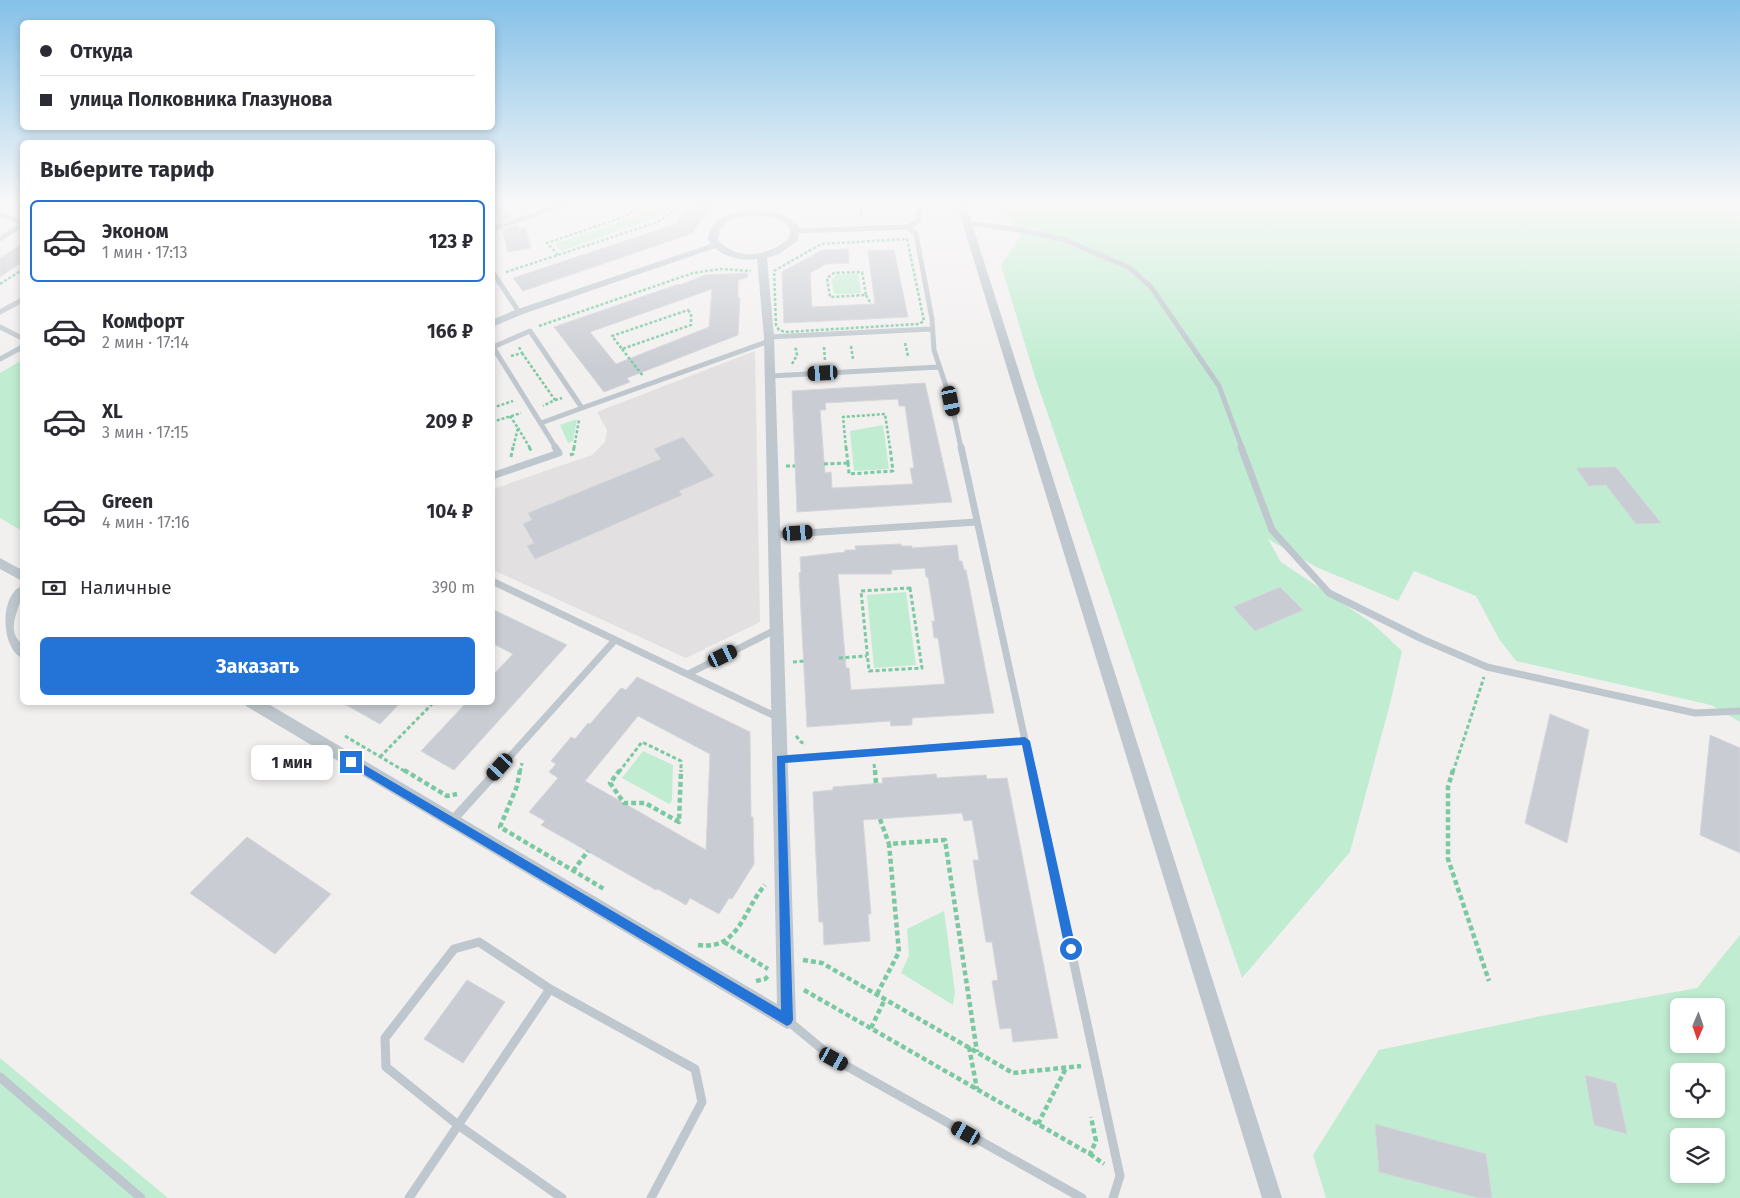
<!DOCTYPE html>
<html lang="ru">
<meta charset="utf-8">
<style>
body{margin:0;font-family:"Fira Sans",sans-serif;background:#f7f7f7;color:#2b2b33;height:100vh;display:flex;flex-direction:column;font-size:19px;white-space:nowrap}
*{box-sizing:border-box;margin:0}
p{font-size:16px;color:#7c7c81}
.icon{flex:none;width:28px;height:28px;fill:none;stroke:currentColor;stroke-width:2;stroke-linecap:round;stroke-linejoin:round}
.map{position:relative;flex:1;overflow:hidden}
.sheet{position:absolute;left:20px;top:140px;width:475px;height:565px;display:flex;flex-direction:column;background:#fff;border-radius:8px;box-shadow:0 2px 8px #0003}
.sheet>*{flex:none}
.top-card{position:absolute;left:20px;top:20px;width:475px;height:110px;border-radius:8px;box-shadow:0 2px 8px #0003;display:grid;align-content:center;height:110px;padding:0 20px;background:#fff}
.needle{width:32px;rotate:182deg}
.tools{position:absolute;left:1670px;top:998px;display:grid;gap:10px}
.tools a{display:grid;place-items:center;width:55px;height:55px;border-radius:8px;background:#fff;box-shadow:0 2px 8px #0003;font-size:25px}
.end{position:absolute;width:22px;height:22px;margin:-11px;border:6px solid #2473d7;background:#fff;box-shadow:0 0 0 2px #fff}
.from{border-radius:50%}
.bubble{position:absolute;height:35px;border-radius:8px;background:#fff;box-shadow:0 2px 8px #0003;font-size:16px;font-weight:700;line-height:35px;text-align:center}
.car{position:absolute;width:15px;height:30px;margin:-15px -8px;border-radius:6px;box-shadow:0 0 4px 1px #0007;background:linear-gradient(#222 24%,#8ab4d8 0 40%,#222 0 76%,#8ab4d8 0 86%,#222 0)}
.top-card b{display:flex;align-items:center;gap:18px;height:48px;font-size:19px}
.top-card b+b{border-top:1px solid #e1e1e2}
.top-card i{width:12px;height:12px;background:#2b2b33}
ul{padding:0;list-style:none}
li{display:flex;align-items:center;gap:15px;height:82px;margin:0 10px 8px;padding:0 10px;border:2px solid transparent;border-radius:8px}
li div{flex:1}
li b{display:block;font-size:19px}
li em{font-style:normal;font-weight:700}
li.current{border-color:#2473d7}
li>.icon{width:45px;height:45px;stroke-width:1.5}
h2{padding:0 20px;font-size:22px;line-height:60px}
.pay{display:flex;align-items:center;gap:12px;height:55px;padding:0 20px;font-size:19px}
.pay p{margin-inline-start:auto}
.primary-button{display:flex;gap:10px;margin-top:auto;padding:10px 20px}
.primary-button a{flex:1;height:58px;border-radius:8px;background:#2473d7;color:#fff;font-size:20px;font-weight:700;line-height:58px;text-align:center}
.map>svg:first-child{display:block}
.education{fill:#e3e0e1}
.green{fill:#c0edd1;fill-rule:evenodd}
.building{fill:#c9ccd2;stroke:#d4d6da;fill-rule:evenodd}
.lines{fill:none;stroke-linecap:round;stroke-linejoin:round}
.path-far2{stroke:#7ac9a2;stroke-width:2.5;stroke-dasharray:3 2;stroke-linecap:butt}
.path-far1{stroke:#7ac9a2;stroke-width:3;stroke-dasharray:4 2.5;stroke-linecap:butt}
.path{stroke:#7ac9a2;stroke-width:4.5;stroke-dasharray:5 3;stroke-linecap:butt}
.lane-far2{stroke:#bec7cd;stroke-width:5}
.lane-far1{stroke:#bec7cd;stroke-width:7}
.lane{stroke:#bec7cd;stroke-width:9}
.street{fill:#bec7cd;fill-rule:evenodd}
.route{fill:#2473d7}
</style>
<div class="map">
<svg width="1740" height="1198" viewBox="0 0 1740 1198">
<rect width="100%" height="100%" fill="#f2efef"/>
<path class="education" d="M755 351 760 622 686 658 493 570V489L592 455 605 442 607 430 597 412Z"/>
<path class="green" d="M990 202H1740V722L1711 705 1516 661 1499 639 1476 596 1414 571 1398 601 1316 567 1268 539 1281 562 1372 623 1402 651 1391 700 1350 852 1242 978 1035 377 1001 265 1021 236 1005 212Z
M662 203 675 204 647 221 561 251 555 244 634 217 645 208Z
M858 274 861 293 834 294 832 280 837 275Z
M22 360V531L0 518V373Z
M577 419 573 441 568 443 560 425Z
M883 425 889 469 854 471 850 431Z
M906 592 916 665 874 668 867 595Z
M643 751 673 765 672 801 669 804 622 778Z
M944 911 955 992 953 1005 901 973 909 955 907 929Z
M1740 935V1198H1326L1313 1155 1379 1050 1541 1016 1697 988ZM1679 1006H1716V1044H1679ZM1679 1071H1716V1109H1679ZM1679 1136H1716V1174H1679Z
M0 1058 168 1198H0Z"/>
<path class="building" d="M495 202H499L511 218 500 222Z
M699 202H718L702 218 693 233 523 291 513 278 676 224 683 213Z
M517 225 519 229 525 227 531 248 508 252 502 230Z
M22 244V262L0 277V258Z
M848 249 849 263 826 264 810 273 812 307 875 304 868 251 894 250 908 317 784 323 782 272 822 250Z
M747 273 748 277 738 280V298H740L738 335 627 378 630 382 604 392 554 327 679 284 680 285 705 275ZM712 289 709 327 616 364 590 332Z
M925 383 952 502 797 512 792 391ZM898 399 899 406H905L914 468H910L913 484 832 488 831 472 825 473 820 410H826L825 403Z
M683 437 714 476 679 491 682 495 535 559 527 546 534 543 523 524 532 520 528 513 661 459 654 449Z
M1616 467 1661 523 1636 524 1606 485 1589 486 1576 468Z
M901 544V546H912V548L957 545 959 561H962L964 570H966L994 713 912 718V725L891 726 890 721 807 727 799 573 801 572 800 557 845 552V550H856L855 546ZM925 568 926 577H928L935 621H932L934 638H938L945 684 851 690 849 668H846L838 574H892L891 570Z
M1280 587 1303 610 1255 631 1233 607Z
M492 609 567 645 454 770 421 751 467 702H492V676L513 654 492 643Z
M637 677 750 732 751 817H753L754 864 732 899 729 898 719 914 690 898 686 905 658 889 656 890 541 825 545 821 529 812 558 778 549 772 556 764 551 761 571 737 575 739 588 723 590 724 621 688 626 690ZM638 716 710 754 706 850 585 781Z
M341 702H401L380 724Z
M1550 714 1589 730 1567 843 1525 823Z
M1710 735 1740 748V853L1700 835Z
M936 774 937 778 986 775 987 779 1007 778 1058 1038 1013 1042 1011 1028 1000 1029 992 981 998 980 992 942H986L973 860H979L972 820 964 821 962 813 863 820 871 914H868L870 941 824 945 823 922H819L813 792 833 790V787L883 783 882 778Z
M247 837 331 894 275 954 190 893Z
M467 980 505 1002 463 1063 424 1039Z
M1585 1075 1616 1083 1627 1134 1594 1125Z
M1375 1124 1486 1154 1492 1198H1478L1379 1172Z"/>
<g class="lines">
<path class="path-far2" d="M513 202 519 210
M861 208 862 219
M907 239 924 321 919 324 785 332 779 330 776 325 774 271 821 244Z
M558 255 547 243 627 216 639 206 635 202
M506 272 658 222 686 202
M862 272 866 295 830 297 827 278 834 273Z
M0 284 22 270
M866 295 871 304
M688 310 691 314V325L622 349 612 336Z
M539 326 693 273 721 269 751 271
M905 343 908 356
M851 346 853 359
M824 347 825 361
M622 349 643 376
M522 353 555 400 543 406
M511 356 522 353 519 347
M792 364 797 355 796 349H793
M555 400 562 398
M492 408 513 401
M510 416 518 428 513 448
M492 422 521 413
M518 428 530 448
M574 448 579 420
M846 448 843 417 885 414 890 448"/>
<path class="path-far1" d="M529 447 532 452
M846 447 848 463
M570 455 573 454 574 447
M511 457 513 447
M848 463 849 474 893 471 890 447
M824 464 848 463
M786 466H795
M910 588 922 668 869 671 861 591Z
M839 658 867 656
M793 662 804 661
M345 736 406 772
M796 736 801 742 806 744
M380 757 434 702
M874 764 875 772
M520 772 522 763
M619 772 642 742 681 761V772
M1453 772 1484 677"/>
<path class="path" d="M404 770 447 796 457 794
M520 770 517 786 500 827 604 889
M620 770 610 783 624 803H645L679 822 681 770
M875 770 876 784
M1453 770 1448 787V859L1489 981
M880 819 889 844
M573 871 588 851
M724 942 768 969
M698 945C739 951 743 910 765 885
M803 960 822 963 1013 1073 1081 1066
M756 981 765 979 768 976
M804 990 1090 1154 1096 1141 1091 1117
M877 994 899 952 889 844 945 840 977 1052
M871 1028 885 999
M969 1047 977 1089
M1038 1124 1066 1068
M1090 1154 1104 1164"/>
<path class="lane-far2" d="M757 212 758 202
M0 214 22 223
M968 223 1020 230 1065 240 1130 268 1151 287 1219 386 1242 448
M908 227 916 234 932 319 934 350 951 401 961 448
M492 229 572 202
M796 231 908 227 918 221 920 202
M0 239 22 225
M492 271 519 312
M0 312 22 300
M0 327 22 338
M769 337 931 329
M0 359 22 347
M770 376 939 367
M582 408 769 341
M541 423 582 408 530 331 493 347 556 448"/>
<path class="lane-far1" d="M961 447 1032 772
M1241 447 1272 530 1329 593 1422 639 1487 667 1695 713 1740 711
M492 476 559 453 555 447
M774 535 977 522
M492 581 779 718
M688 674 777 629
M780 759 1025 741
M496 772 615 640"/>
<path class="lane" d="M1032 770 1120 1176 1113 1198
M452 821 498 770
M787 1020 834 1059 1082 1198
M0 1077 141 1198
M409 1198 550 989
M562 1198 458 1125 386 1067 385 1038 454 949 479 942 550 989 695 1069 702 1102 651 1198"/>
<path class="street" d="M956 202H965L1282 1198H1262Z
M746 210C767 209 786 211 800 228L797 241 779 254 767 258 774 337 796 1020 794 1027 787 1029 246 706 244 702H265L777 1004 764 337 757 259C743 261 726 258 715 248L523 314 492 327V320L515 310 711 244 708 240C712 216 725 215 746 210ZM746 216C763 215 779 215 790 228L789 238C769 256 737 262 718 240L720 229 730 220Z
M0 558 22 570V581L0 569Z
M22 586C25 605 2 627 22 644V658C0 647 0 594 22 586Z"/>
</g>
<linearGradient id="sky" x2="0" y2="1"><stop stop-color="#85c1e8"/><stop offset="0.55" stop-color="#f9f8f8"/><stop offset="1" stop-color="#f9f8f8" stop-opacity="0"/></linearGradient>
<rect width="1740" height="370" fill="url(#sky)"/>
<path class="route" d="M1025 737 1030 741 1076 949 1074 952 1071 954 1067 952 1065 949 1022 745 785 763 793 1020 791 1024 787 1026 348 765 346 762 348 759H354L781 1010 777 756Z"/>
</svg>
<div class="tools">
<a><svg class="needle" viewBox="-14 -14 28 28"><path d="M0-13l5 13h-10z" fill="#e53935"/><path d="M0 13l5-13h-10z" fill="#7c7c81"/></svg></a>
<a><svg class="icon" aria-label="locate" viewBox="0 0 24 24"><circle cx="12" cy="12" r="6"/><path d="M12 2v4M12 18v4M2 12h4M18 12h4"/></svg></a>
<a><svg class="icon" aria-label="layers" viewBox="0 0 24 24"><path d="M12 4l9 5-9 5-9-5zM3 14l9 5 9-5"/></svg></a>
</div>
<i class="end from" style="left:1071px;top:949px"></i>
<i class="end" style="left:351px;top:762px"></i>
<div class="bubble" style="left:251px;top:745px;width:82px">1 мин</div>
<i class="car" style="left:823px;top:373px;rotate:267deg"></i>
<i class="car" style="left:951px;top:401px;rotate:168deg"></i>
<i class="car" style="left:798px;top:533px;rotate:86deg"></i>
<i class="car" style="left:723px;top:656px;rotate:64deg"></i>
<i class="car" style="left:500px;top:767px;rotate:222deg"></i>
<i class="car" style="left:834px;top:1059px;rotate:119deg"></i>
<i class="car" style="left:966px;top:1133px;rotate:299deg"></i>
<div class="top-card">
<b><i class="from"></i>Откуда</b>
<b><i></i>улица Полковника Глазунова</b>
</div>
<section class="sheet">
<h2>Выберите тариф</h2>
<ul>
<li class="current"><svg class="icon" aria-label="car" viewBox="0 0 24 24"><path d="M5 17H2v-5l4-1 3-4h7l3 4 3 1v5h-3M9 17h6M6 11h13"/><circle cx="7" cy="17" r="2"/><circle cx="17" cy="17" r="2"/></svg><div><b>Эконом</b><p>1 мин · 17:13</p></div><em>123 ₽</em></li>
<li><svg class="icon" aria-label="car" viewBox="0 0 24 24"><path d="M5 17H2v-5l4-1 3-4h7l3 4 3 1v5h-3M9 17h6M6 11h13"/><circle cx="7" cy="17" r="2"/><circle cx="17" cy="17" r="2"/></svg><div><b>Комфорт</b><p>2 мин · 17:14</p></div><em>166 ₽</em></li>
<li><svg class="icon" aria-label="car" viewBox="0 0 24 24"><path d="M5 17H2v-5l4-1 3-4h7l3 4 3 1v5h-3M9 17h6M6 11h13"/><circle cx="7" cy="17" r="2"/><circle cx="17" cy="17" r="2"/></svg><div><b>XL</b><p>3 мин · 17:15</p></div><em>209 ₽</em></li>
<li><svg class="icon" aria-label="car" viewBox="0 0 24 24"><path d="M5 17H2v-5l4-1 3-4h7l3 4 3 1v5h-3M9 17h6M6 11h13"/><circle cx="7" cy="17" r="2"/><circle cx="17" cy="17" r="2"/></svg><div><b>Green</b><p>4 мин · 17:16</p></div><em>104 ₽</em></li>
</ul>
<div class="pay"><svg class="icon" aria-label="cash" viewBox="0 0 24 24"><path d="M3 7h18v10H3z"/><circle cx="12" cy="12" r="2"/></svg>Наличные<p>390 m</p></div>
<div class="primary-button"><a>Заказать</a></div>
</section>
</div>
